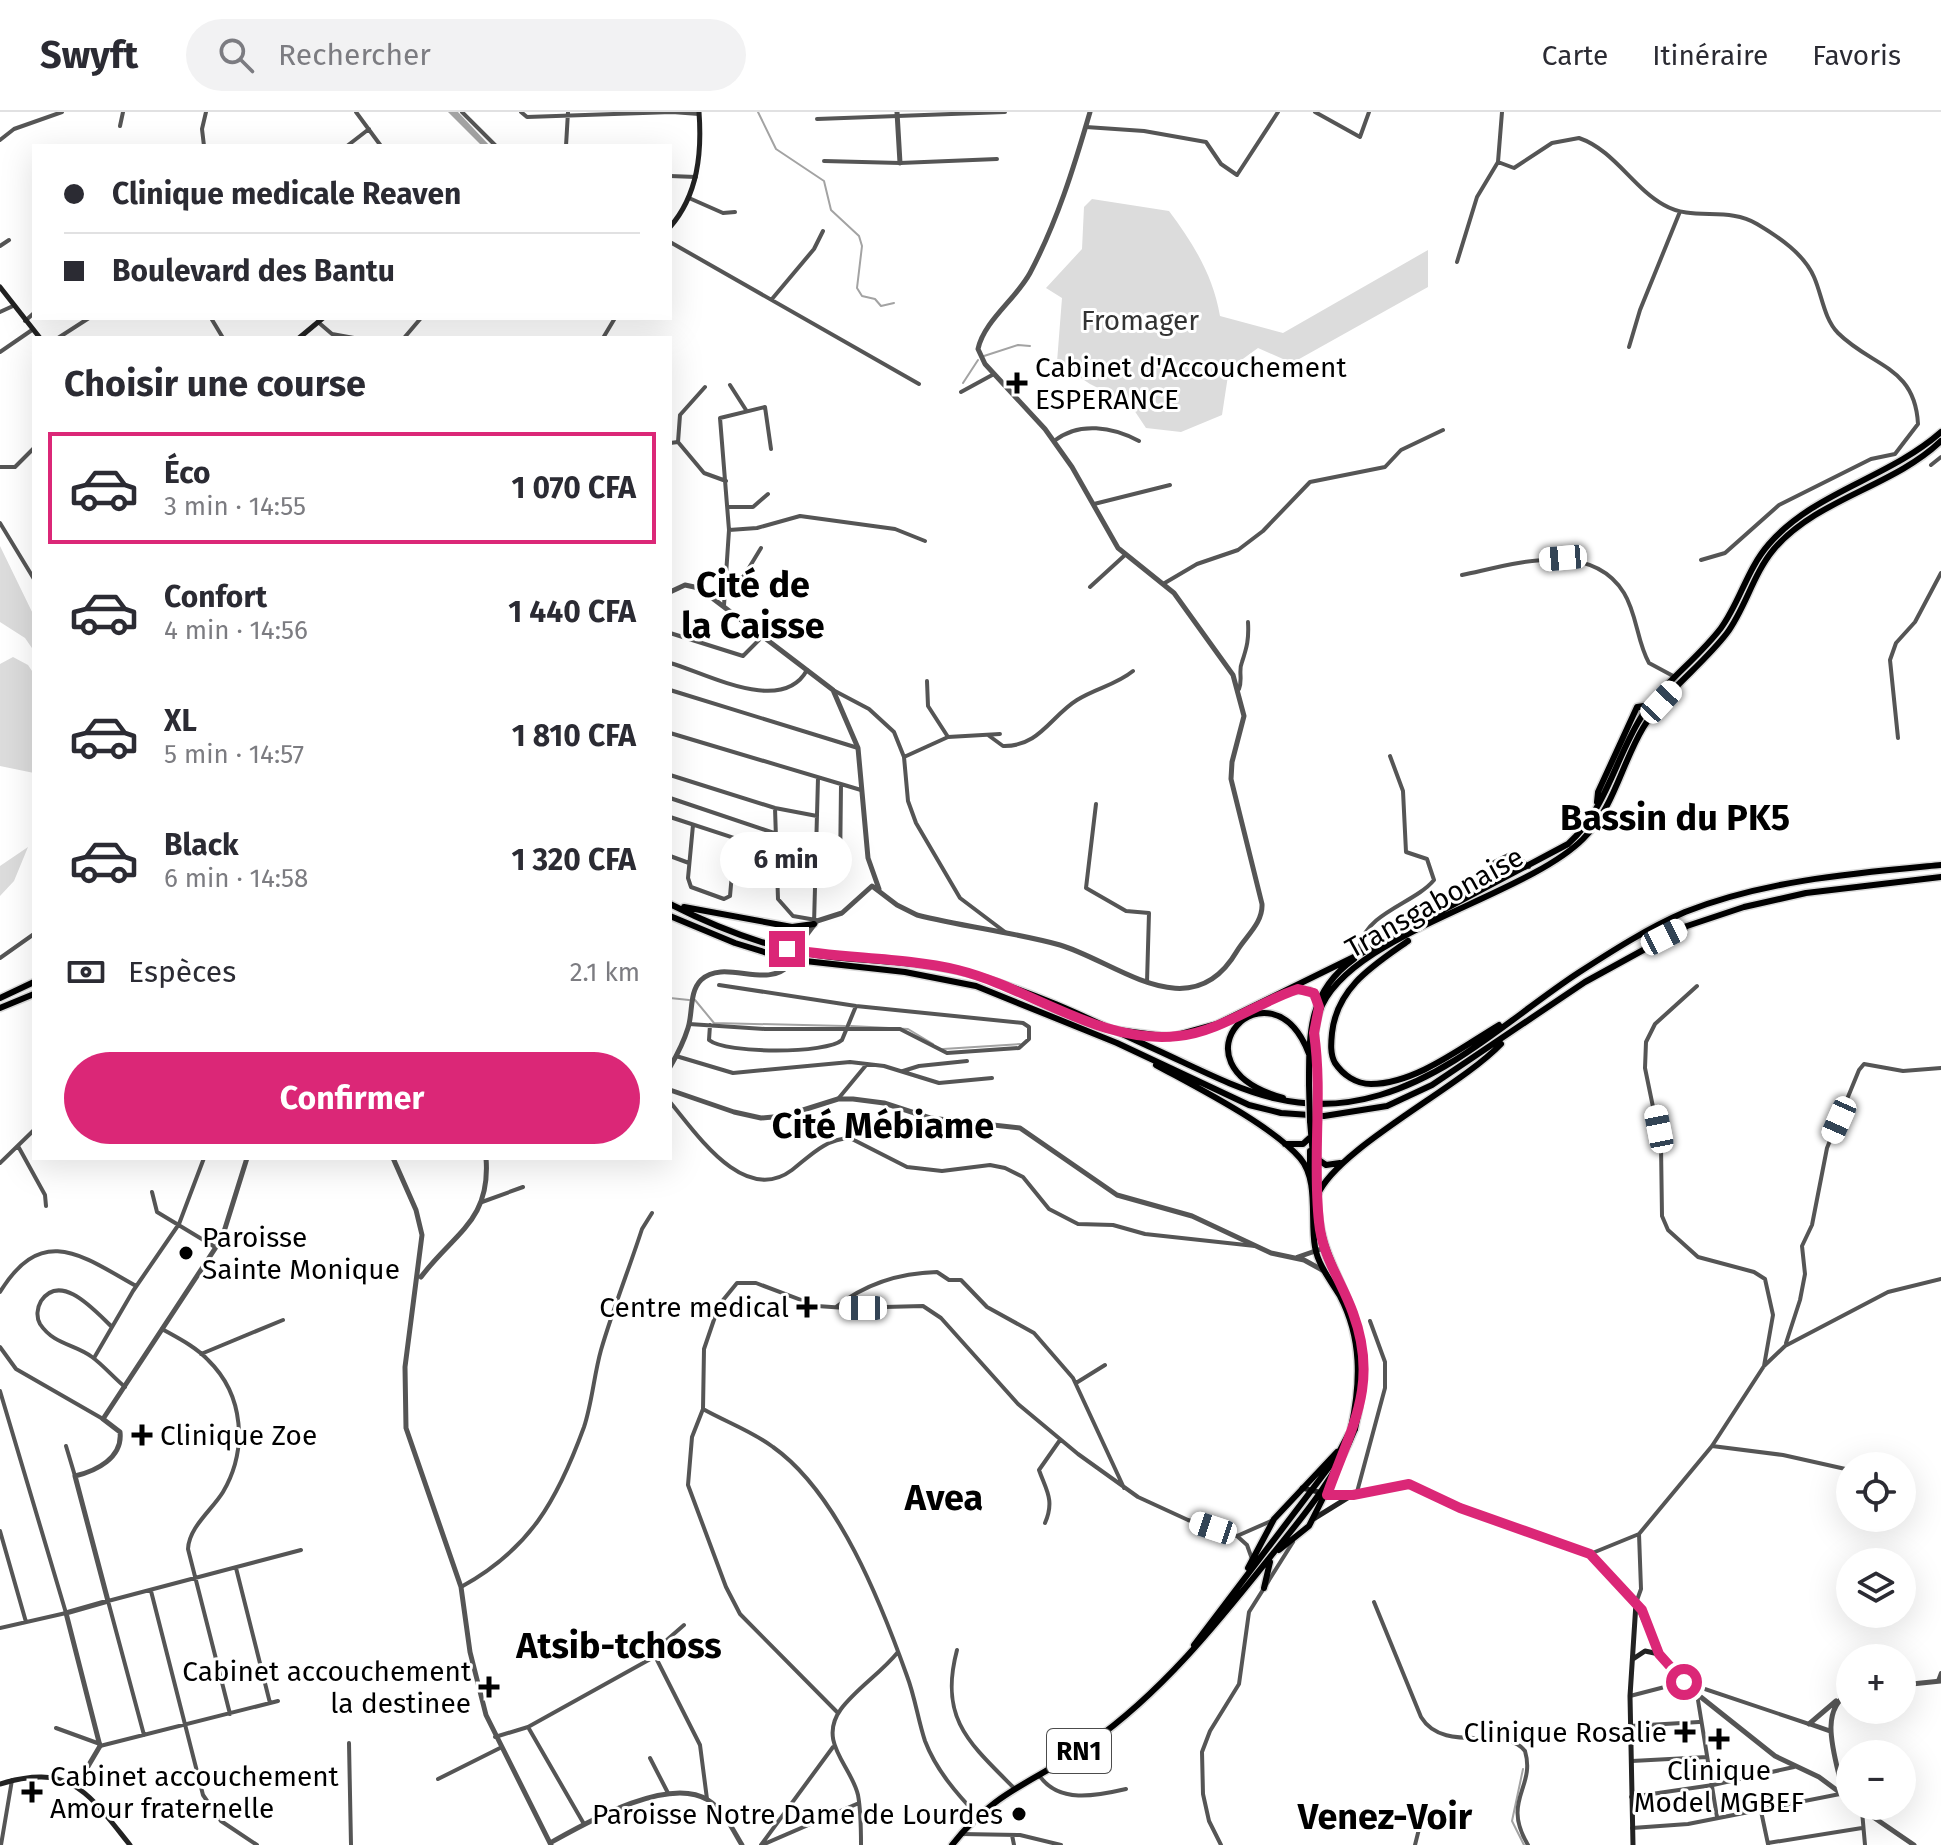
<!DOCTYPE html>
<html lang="fr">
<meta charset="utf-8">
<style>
body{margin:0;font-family:"Fira Sans",sans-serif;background:#f2f2f3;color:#2b2b33;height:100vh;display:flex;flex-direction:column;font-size:30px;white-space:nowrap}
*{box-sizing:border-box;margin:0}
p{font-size:26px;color:#7c7c81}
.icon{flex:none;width:44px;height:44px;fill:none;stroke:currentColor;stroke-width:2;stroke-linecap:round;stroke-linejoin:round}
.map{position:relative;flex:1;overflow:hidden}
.panel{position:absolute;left:32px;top:224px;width:640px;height:824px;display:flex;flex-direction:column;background:#fff;border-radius:0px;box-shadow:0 8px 32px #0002}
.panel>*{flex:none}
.hud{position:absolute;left:32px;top:32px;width:640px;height:176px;border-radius:0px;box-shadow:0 8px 32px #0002;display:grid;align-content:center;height:176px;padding:0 32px;background:#fff}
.controls{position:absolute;left:1836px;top:1340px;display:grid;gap:16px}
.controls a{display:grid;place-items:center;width:80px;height:80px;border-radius:50%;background:#fff;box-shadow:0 8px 32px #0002;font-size:40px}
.end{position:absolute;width:36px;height:36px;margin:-18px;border:10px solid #db2777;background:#fff;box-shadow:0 0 0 4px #fff}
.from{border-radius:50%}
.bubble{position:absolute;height:56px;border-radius:28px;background:#fff;box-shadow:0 8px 32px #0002;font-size:26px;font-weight:700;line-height:56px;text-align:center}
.car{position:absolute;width:24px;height:48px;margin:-24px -12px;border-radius:10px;box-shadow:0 0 6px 2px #0007;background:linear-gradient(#fff 24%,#345 0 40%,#fff 0 76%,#345 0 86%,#fff 0)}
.hud b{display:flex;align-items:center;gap:28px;height:76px;font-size:30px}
.hud b+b{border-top:2px solid #e1e1e2}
.hud i{width:20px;height:20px;background:#2b2b33}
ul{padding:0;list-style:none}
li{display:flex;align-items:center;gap:24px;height:112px;margin:0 16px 12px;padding:0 16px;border:4px solid transparent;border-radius:0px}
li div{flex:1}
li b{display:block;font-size:30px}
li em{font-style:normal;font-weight:700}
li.on{border-color:#db2777}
li>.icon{width:72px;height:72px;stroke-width:1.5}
h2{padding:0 32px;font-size:36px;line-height:96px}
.pay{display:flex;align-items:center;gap:20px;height:88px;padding:0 32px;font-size:30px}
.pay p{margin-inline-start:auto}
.button{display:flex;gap:16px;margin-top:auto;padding:16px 32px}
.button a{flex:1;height:92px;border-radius:48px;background:#db2777;color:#fff;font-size:32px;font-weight:700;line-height:92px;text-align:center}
header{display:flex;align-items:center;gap:48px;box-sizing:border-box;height:112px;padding:0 40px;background:#fff;border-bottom:2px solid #e1e1e2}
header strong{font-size:38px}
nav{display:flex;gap:44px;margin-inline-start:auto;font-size:28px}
.search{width:560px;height:72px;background:#f2f2f3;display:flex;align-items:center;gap:20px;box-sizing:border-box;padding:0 28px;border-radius:44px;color:#7c7c81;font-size:30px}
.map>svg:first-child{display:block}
.green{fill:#dcdcdc}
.water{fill:#a3a3a3}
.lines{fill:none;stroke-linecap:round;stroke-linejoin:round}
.stream{stroke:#a3a3a3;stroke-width:2}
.primary-casing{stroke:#dbdbdb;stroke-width:9}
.trunk-casing{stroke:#dbdbdb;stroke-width:9}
.minor{stroke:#555;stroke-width:4}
.tertiary{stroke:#555;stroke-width:5}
.secondary{stroke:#222;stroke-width:5}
.primary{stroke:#000;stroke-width:6}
.trunk{stroke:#000;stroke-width:6}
.trunk-bridge-casing{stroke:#dbdbdb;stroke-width:9;stroke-linecap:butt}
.tertiary-bridge{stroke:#555;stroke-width:5}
.trunk-bridge{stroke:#000;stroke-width:6}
.route{stroke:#db2777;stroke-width:10}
.poi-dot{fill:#000;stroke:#fff;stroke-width:3}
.labels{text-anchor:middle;stroke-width:6;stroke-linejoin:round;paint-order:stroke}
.shield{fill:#fff;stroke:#4c4c4c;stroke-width:2}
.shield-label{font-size:26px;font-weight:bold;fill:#000}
.park-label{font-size:28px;fill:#333;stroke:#fff}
.poi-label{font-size:28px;fill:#000;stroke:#fff;text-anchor:start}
.street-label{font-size:28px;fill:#000;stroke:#fff}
.district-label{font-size:36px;font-weight:bold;fill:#000;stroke:#fff}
</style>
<header>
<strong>Swyft</strong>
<div class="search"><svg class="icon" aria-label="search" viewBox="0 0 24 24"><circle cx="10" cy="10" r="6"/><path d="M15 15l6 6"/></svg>Rechercher</div>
<nav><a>Carte</a><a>Itinéraire</a><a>Favoris</a></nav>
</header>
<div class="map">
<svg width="1941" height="1733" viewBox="0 0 1941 1733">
<rect width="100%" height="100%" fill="#fff"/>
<path class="green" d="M1092 87 1169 99C1193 131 1213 163 1220 204L1283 221 1428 138V175L1292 251 1258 236 1229 257 1222 303 1181 320 1146 316 1130 292 1090 272 1057 250 1062 186 1046 176 1082 137 1084 95Z
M0 434 34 504V539L25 526 0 510Z
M13 545 28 553 34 562V661L0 654V552Z
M28 735 14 769 0 784V754Z"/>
<path class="water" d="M448 0H458L490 34H482Z"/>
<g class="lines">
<path class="stream" d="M758 0 776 37 824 69 831 98 859 124 862 134 857 176 862 184 875 187 881 194 894 191
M984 244 1018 233 1030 234
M963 271 978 248
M670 886 689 888
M695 888 714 911 845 914
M851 914 908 917 933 932
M943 937 1020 932
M1523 1657 1512 1709 1524 1733"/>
<defs>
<path id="primary" d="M1310 1039V1064
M1317 1084V1019
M1279 1438 1309 1414 1333 1366
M1248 1456 1274 1407 1337 1340
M1264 1476 1270 1450
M1194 1533 1336 1346 1348 1323
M952 1733C995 1678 1037 1669 1089 1632 1163 1580 1219 1509 1275 1439 1306 1401 1337 1363 1355 1317"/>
<path id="trunk" d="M1597 690 1598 680 1637 595 1650 593
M670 792C721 818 775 839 832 845 883 850 932 850 981 865 1042 883 1102 913 1159 939 1235 974 1293 1009 1380 983 1455 961 1514 903 1578 861 1612 839 1648 816 1685 800 1766 768 1856 761 1941 753
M684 795 792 815 814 812
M670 804 735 831 787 847 905 860 976 874 1117 931 1249 993 1281 1001 1324 1004 1387 994 1432 973 1585 870 1687 814 1744 795 1806 781 1941 765
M1408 829C1374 853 1337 875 1332 921 1331 931 1330 942 1335 951 1343 963 1356 972 1371 972 1415 972 1462 935 1499 913
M1293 879 1309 878 1319 890
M0 886 34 870
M0 896 34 882
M1110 917 1170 925 1217 912 1360 842 1568 732C1605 699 1615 648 1640 607 1661 572 1696 549 1721 516 1740 490 1747 457 1769 432 1814 380 1889 366 1941 320
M1156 953C1196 975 1270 1012 1300 1046 1319 1068 1310 1108 1315 1135 1318 1153 1331 1169 1340 1184 1362 1226 1361 1270 1351 1316
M1309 973C1309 921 1308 880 1354 847
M1317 973C1316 949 1312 924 1319 901 1344 823 1524 786 1583 727 1614 696 1621 653 1643 616 1665 579 1701 555 1727 521 1746 495 1753 462 1774 437 1818 386 1893 375 1941 329
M1283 986C1163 952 1271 842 1309 942
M1310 1009 1313 1044 1326 1053 1340 1051
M1285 1032H1303L1317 1019 1318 1009
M1355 1317C1364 1278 1367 1239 1353 1201 1336 1153 1320 1139 1317 1084 1337 1036 1459 976 1501 932"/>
</defs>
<use href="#primary" class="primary-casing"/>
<use href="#trunk" class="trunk-casing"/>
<path class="minor" d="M356 0 381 34
M462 0 496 34
M521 0 527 5 672 0
M672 0 699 2
M1315 0 1360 25 1369 0
M817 7 1005 0
M120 14 123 0
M1086 15 1144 19 1206 30 1221 52 1237 63 1278 0
M0 28 14 17 62 0
M204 34 202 17 206 0
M347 34 369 17
M566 34 568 0
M824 49 900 51 997 47
M1498 50 1514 56 1552 31 1579 26C1614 38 1633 76 1664 93 1693 110 1727 94 1757 112 1779 125 1804 142 1814 165 1822 183 1824 207 1838 221 1872 255 1915 254 1918 312L1895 342 1871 347 1779 393 1725 441 1701 448
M670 64 696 65
M689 86 723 101 735 100
M670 130 919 272
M0 134 9 128
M1457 150 1477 85 1498 50 1502 0
M772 187 814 137 823 119
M0 200 13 194
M211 206 223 226
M25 209 34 201
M318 210 332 222 354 226
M58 226 89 206
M404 226 421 206
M603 226 615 206
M1629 235 1640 198 1679 102
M0 240 32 218
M730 273 746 298
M705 275 680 303 678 330 704 361 726 369
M961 280 994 262
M1054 329C1079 309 1113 315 1139 329
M670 331 678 330
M1931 353 1941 345
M0 355H15L34 336
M1094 392 1170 373
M728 395H753L768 382
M0 411 34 467
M729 418 757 416 800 404 895 417 925 429
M1462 463C1511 453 1590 426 1624 481 1637 502 1637 530 1649 551L1675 565
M1163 472 1197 452 1238 438 1263 419 1310 370 1385 355 1401 338 1443 318
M727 475 744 464 761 436
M1090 475 1125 443
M724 493 729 418 720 306 765 295 771 337
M670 521 743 544 763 524
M670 551C706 561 782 604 807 558
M927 569 928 594 948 625
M1239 577C1243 567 1238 559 1242 550 1247 535 1249 527 1248 510
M670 578 858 636
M833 578 869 597 894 620 904 645 908 689 916 711 960 786 1005 820
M670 621 861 678
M988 623 1003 634C1039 635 1051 604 1077 588 1096 576 1116 573 1133 559
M1898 626 1890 548 1896 531 1915 510 1941 461
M904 645 948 625 1000 622
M670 663 775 696 817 704
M670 686 774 721
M1096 692 1086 776 1126 799 1149 801 1147 870
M775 696 778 787 793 804 816 808
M670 705 774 739
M693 713 688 766 691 775 724 787 730 784 735 728
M670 744 689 751
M1490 752 1514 740 1529 755
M840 760 841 673
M732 769 767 773 768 765
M814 812 818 666
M1363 839 1360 833C1368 800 1415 791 1434 768L1427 747 1406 740 1403 679 1390 644
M0 846 34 822
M1697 874 1655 912 1646 930 1645 956 1661 1034 1662 1104 1668 1118 1698 1145 1754 1160 1765 1167 1773 1203 1764 1254
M689 912 765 917H900L947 941 1019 936 1029 927V915L1023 911 856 894 719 873
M710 913 709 928C726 942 827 942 842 928L856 894
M676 944 733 961 850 950 884 954 939 971 992 966
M903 959 919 954 967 949
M838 987 867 952
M670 990C696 1021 744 1094 792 1058 810 1044 825 1027 850 1026L907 1055 942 1059 990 1053 1005 1056 1023 1065 1049 1097 1078 1112 1113 1113 1145 1122 1255 1134
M18 1034 45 1083 46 1094
M0 1051 34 1018
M152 1080 157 1100 215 1135
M482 1090 523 1075
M0 1180C42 1112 81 1143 136 1174
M836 1195C865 1172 899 1161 937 1160L949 1168H961L987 1195 1034 1221 1073 1266 1124 1376
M112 1215C96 1200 61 1159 41 1189 37 1196 36 1205 40 1212 54 1233 75 1232 92 1245 103 1253 114 1266 125 1275
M162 1217C178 1226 196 1235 208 1248 244 1283 248 1337 223 1380 212 1398 189 1415 188 1437L230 1602
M1786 1231 1800 1188 1805 1162 1802 1134 1812 1113 1827 1036 1859 958 1864 952 1903 959 1941 956
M0 1235 16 1257 103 1307
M201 1242 283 1208
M94 1246 133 1179 179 1112 204 1046
M1076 1271 1105 1253
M0 1279 66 1501 0 1516
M703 1297C726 1310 752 1319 773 1335 838 1381 881 1491 907 1564 915 1585 918 1608 925 1629 936 1658 957 1682 978 1704
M66 1334 75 1364
M1712 1334 1783 1343 1850 1358
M1357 1380 1385 1276V1250L1370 1209
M1045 1411C1055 1388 1046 1378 1039 1358L1060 1328
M0 1419 26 1510
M1639 1422 1712 1334 1764 1254 1785 1234 1888 1180 1941 1167
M1237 1424 1271 1409
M1590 1442 1639 1422 1641 1477 1636 1491
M236 1456 270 1591
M461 1475C530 1437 557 1389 584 1315 592 1291 594 1263 601 1238 613 1197 629 1157 642 1117L652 1101
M151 1479 203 1683 221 1709 257 1733
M1374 1490 1421 1605C1444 1643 1504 1612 1525 1639 1536 1676 1501 1688 1528 1733
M684 1513 653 1540 700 1633 707 1687
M957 1538C939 1606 968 1630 1014 1676
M1938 1569 1941 1561
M1697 1582 1717 1705
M1630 1584 1684 1570 1809 1612
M838 1601 740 1502 726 1475 688 1373 692 1325 703 1297 704 1237 719 1193 737 1171H756L817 1194 846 1196 923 1194 941 1206 1018 1292 1078 1342 1138 1385 1188 1408 1237 1424 1247 1433 1252 1447
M1630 1614 1699 1610
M528 1615 584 1712
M56 1616 100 1632
M144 1623 108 1489 301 1438
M495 1625 528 1615 654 1545
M349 1631 351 1733
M100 1634 278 1589
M650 1646 668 1681
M1632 1649 1707 1645
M1039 1663C1058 1692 1096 1684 1126 1677
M438 1667 500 1636
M1631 1685 1713 1673 1794 1655
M1761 1699 1768 1732
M1862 1699 1865 1733
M1632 1716 1688 1712 1840 1682
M962 1722 1020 1723 1061 1733
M1012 1723 1014 1733
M1768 1731 1862 1716
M1 1733 12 1668
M761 1733 833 1635
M762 1733 859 1691
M861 1733C861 1717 861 1699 858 1683 851 1653 817 1630 841 1597 857 1576 881 1561 898 1540
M1221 1733 1209 1709 1203 1682 1202 1640 1210 1619 1239 1572 1249 1500 1293 1430
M1415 1733 1422 1705"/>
<path class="tertiary" d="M897 0 900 51
M670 480 685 473 699 476 833 578 858 636 868 746 879 777
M805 825 817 809 842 801 872 774 897 793 917 803C964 815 1013 820 1060 833 1117 850 1191 918 1237 839 1246 824 1263 811 1262 792L1231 667 1232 650 1244 604 1233 563 1174 481 1118 436 1072 355 1045 317 985 252 978 237C984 209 1016 187 1030 161 1057 110 1074 55 1090 0
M670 955C677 943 684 929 688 916 693 901 689 880 701 868 724 846 767 878 789 853
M670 978 734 1000 761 1006 784 1004 838 987H853L884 991 930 1006 1020 1016 1117 1083 1192 1104 1271 1141 1304 1148 1324 1159
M393 1046 416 1098 422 1123 405 1255 406 1316 461 1475 470 1540 486 1603 551 1733
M1298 1145 1324 1136
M421 1165C454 1121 491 1109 486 1046
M1636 1491 1659 1542 1697 1582 1775 1644 1819 1665 1850 1688
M1902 1573 1941 1569
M1809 1612 1836 1589
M1810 1612 1830 1619
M77 1673 100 1634 66 1501 108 1489 75 1364C96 1359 123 1346 120 1320L103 1307 222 1126 247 1046
M1843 1681C1838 1651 1815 1598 1850 1581
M1857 1694 1914 1733
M550 1731C586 1711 668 1663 708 1688 723 1697 733 1718 742 1733"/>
<path class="secondary" d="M670 115C698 83 702 41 699 0
M0 175 40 226
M299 226 323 206
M1302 1376 1335 1384 1409 1372 1460 1396 1590 1442 1636 1491 1630 1584 1633 1733
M1315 1406 1349 1385
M1633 1547 1645 1539 1659 1542
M0 1672C71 1650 89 1682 130 1733"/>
<use href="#primary" class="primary"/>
<use href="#trunk" class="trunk"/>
<defs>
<path id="trunk-bridge" d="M1309 973 1310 1009
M1317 973 1318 1009"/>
</defs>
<use href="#trunk-bridge" class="trunk-bridge-casing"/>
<path class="tertiary-bridge" d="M789 853 805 825"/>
<use href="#trunk-bridge" class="trunk-bridge"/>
</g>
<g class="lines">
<path class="route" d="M787 837C844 847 902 845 958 858 1031 876 1100 933 1178 924 1220 920 1258 890 1298 877L1314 881 1319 895 1314 921C1323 983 1312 1047 1319 1110 1322 1144 1342 1170 1353 1201 1380 1274 1350 1317 1327 1383H1353L1409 1372 1460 1396 1590 1442 1642 1498 1659 1542 1684 1570"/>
</g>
<g class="poi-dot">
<path d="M1013 259h8v8h8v8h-8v8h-8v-8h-8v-8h8z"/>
<circle cx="186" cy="1141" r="8"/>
<path d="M803 1183h8v8h8v8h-8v8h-8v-8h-8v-8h8z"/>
<path d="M138 1311h8v8h8v8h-8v8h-8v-8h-8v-8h8z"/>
<path d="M485 1563h8v8h8v8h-8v8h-8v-8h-8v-8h8z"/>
<path d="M1681 1608h8v8h8v8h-8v8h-8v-8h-8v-8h8z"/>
<path d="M1715 1615h8v8h8v8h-8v8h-8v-8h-8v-8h8z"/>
<path d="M28 1668h8v8h8v8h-8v8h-8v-8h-8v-8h8z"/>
<circle cx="1019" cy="1702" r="8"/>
</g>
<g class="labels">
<rect class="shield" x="1047" y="1617" width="64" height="44" rx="6"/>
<g class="shield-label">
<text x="1079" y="1648">RN1</text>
</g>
<g class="park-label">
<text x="1140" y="218">Fromager</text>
</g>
<g class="poi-label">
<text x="1035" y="265">Cabinet d'Accouchement<tspan x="1035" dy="32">ESPERANCE</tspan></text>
<text x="202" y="1135">Paroisse<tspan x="202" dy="32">Sainte Monique</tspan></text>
<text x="789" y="1205" text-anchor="end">Centre medical</text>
<text x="160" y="1333">Clinique Zoe</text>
<text x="471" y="1569" text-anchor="end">Cabinet accouchement<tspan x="471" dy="32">la destinee</tspan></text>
<text x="1667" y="1630" text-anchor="end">Clinique Rosalie</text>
<text x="1719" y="1668" text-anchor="middle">Clinique<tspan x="1719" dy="32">Model MGBEF</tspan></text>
<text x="50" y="1674">Cabinet accouchement<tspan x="50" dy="32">Amour fraternelle</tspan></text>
<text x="1003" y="1712" text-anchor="end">Paroisse Notre Dame de Lourdes</text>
</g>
<g class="street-label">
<text transform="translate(1434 790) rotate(-29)" y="10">Transgabonaise</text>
</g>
<g class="district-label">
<text x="753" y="485">Cité de<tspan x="753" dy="41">la Caisse</tspan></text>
<text x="1675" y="718">Bassin du PK5</text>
<text x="883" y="1026">Cité Mébiame</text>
<text x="944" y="1398">Avea</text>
<text x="619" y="1546">Atsib-tchoss</text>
<text x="1385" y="1717">Venez-Voir</text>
</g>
</g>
</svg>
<div class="controls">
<a><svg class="icon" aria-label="locate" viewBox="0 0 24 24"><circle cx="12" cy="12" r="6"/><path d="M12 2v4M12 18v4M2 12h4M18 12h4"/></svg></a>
<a><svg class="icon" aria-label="layers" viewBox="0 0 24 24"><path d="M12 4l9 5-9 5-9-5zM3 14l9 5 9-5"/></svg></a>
<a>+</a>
<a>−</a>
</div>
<i class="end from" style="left:1684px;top:1570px"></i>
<i class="end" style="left:787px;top:837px"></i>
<div class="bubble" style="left:720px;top:720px;width:132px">6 min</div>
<i class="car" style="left:1563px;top:446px;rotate:265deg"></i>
<i class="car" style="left:1661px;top:590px;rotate:43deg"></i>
<i class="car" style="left:1664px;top:825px;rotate:63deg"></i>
<i class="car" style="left:1839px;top:1008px;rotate:204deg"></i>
<i class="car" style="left:1659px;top:1017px;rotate:349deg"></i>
<i class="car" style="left:863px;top:1196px;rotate:270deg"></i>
<i class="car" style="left:1213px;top:1416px;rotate:288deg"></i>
<div class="hud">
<b><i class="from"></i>Clinique medicale Reaven</b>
<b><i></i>Boulevard des Bantu</b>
</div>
<section class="panel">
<h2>Choisir une course</h2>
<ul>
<li class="on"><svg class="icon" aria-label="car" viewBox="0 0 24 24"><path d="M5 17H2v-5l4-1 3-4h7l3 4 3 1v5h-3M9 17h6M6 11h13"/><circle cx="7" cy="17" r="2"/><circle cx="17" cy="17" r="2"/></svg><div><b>Éco</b><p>3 min · 14:55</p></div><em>1 070 CFA</em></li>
<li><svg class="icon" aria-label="car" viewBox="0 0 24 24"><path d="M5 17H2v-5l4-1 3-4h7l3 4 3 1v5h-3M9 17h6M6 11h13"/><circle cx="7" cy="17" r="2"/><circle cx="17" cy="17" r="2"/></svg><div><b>Confort</b><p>4 min · 14:56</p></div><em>1 440 CFA</em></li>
<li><svg class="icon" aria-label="car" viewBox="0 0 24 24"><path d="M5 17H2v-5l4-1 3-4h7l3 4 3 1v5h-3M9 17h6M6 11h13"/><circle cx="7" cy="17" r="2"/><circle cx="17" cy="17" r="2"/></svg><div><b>XL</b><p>5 min · 14:57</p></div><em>1 810 CFA</em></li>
<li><svg class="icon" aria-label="car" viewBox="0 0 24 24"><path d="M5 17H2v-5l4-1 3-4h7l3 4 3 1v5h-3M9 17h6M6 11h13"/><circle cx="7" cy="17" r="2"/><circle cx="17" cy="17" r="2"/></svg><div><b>Black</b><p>6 min · 14:58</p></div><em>1 320 CFA</em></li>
</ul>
<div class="pay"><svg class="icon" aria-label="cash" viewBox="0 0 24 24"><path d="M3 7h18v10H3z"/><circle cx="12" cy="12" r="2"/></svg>Espèces<p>2.1 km</p></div>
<div class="button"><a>Confirmer</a></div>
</section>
</div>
